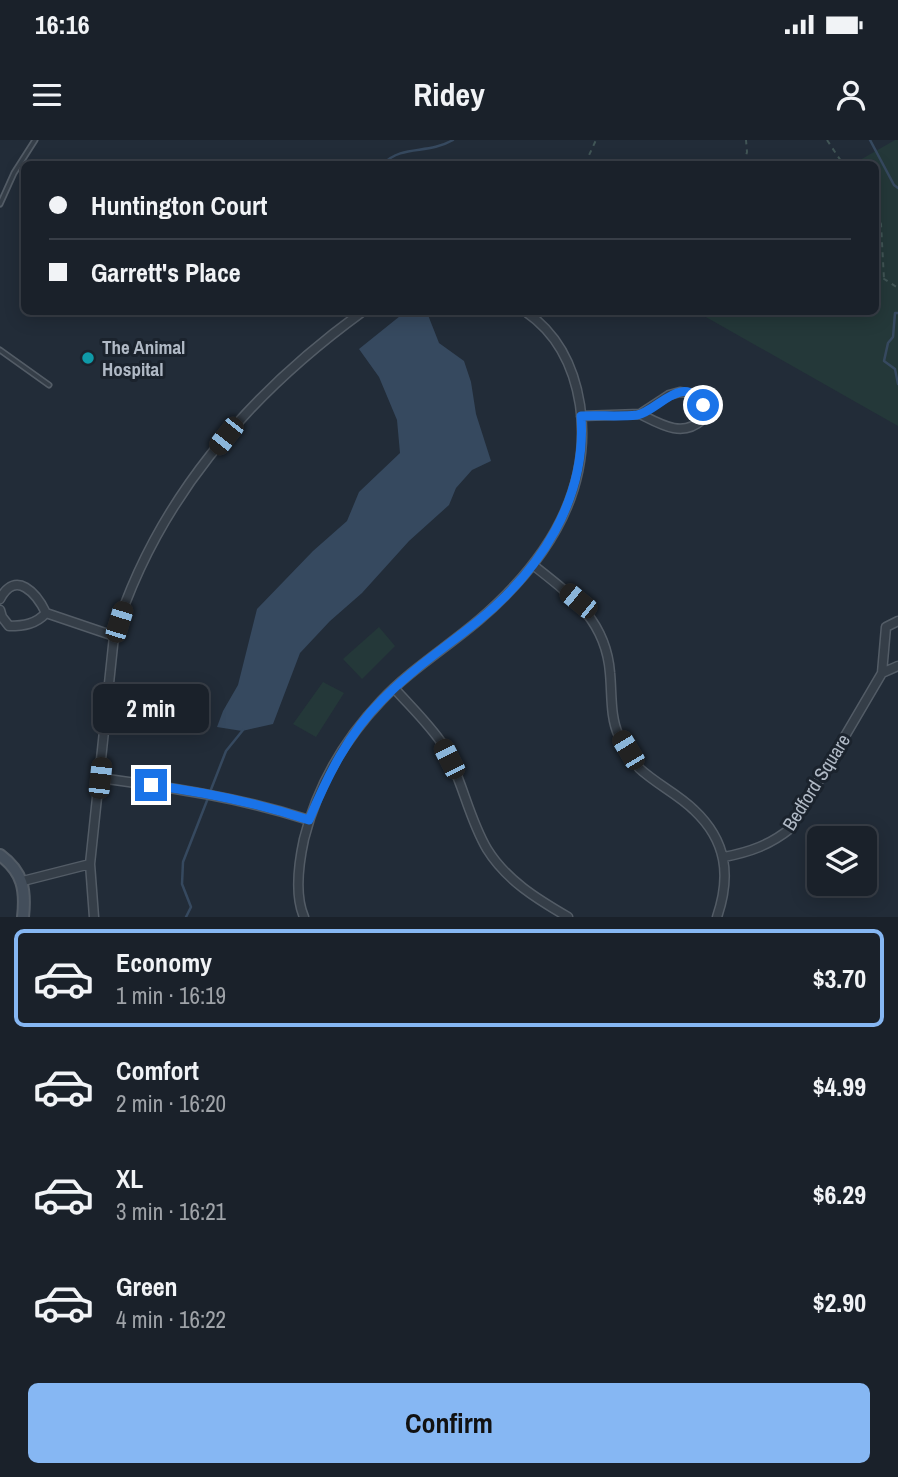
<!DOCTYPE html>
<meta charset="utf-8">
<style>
body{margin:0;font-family:"Archivo Narrow",sans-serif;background:#272e36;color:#f1f3f6;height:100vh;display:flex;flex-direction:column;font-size:26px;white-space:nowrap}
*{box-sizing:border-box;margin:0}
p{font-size:23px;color:#9fa3a8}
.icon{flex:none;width:38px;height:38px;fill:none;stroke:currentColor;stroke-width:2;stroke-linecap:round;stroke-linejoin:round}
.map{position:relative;height:777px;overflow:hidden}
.drawer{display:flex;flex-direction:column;background:#1a212a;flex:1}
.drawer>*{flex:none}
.guide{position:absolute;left:21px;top:21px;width:858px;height:154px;border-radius:10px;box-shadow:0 4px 18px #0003,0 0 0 2px #383e47;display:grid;align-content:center;height:154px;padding:0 28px;background:#1a212a}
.buttons{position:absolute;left:807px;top:686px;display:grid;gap:14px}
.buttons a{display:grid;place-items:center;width:70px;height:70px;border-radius:10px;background:#1a212a;box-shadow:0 4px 18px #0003,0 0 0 2px #383e47;font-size:35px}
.end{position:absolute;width:32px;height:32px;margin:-16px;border:9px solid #1a73e8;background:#fff;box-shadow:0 0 0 4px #fff}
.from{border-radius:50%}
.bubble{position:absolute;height:49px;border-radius:10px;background:#1a212a;box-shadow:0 4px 18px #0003,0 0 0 2px #383e47;font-size:23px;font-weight:800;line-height:49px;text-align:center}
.car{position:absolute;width:21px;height:42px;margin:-21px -10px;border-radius:9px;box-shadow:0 0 5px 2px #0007;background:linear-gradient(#222 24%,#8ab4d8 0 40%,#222 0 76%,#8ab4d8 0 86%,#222 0)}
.guide b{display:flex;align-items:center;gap:24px;height:66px;font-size:26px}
.guide b+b{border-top:2px solid #383e47}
.guide i{width:18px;height:18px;background:#f1f3f6}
ul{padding:12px 0 0;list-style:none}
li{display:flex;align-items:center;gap:21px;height:98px;margin:0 14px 10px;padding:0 14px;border:4px solid transparent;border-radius:10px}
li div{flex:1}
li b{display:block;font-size:26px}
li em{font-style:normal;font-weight:800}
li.current{border-color:#86b7f3}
li>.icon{width:63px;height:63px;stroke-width:1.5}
.button{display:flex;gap:14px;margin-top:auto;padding:14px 28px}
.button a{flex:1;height:80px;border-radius:10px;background:#86b7f3;color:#111;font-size:28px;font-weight:800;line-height:80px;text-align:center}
.status{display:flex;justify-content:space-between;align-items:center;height:49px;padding:0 35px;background:#1a212a;direction:ltr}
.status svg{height:19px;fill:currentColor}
header{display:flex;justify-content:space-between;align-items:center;height:91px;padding:0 28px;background:#1a212a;font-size:32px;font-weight:800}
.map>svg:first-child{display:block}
.green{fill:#243839}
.water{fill:#36495f}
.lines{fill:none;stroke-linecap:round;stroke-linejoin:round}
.stream{stroke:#36495f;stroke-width:2.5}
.lane-casing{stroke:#535c66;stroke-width:7}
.street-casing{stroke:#535c66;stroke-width:11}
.secondary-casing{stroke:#535c66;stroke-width:14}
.path{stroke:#415556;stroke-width:2;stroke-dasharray:5 5;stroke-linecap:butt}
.lane{stroke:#353e48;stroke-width:3.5}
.street{stroke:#353e48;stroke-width:8}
.secondary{stroke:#434e5b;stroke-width:10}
.route{stroke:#1a73e8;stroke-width:9}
.culture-dot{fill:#0f9aa8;stroke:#1b232d;stroke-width:2.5}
.labels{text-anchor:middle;stroke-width:6;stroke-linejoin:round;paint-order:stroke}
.poi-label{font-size:19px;font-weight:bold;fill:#b0b9c5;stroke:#1b232d;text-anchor:start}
.street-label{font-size:19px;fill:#b0b9c5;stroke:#1b232d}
</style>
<div class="status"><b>16:16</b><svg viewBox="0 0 49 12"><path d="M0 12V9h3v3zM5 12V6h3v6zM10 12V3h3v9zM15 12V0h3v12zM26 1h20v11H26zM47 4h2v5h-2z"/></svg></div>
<header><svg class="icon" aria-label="menu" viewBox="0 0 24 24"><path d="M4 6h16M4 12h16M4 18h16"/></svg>Ridey<svg class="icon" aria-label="person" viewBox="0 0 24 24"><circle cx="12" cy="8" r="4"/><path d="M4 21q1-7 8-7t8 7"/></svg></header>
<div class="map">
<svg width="898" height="777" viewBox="0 0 898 777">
<rect width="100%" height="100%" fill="#222c38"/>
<path class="green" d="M895 0H898V286L697 172H875V24H853Z
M379 487 395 506 362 539 343 519Z
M323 542 344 553 316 597 293 584Z"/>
<path class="water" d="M405 172H418L428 175 439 203 464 221 471 242 476 274 491 321 472 330 456 348 449 365 409 401 362 453 330 481 300 513 273 584 242 591 217 587 223 571 238 545 257 469 313 411 347 381 359 352 400 313 397 280 379 237 359 209Z"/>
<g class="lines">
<path class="stream" d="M870 0 894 45 898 48
M383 24C403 4 427 15 453 0
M898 173H895L893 197 888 203 884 221 895 229 898 244
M210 652 226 611 243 590
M186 777 191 767 182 744 183 722 208 658"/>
<defs>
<path id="lane" d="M0 64 14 33 35 0
M0 210 49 245"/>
<path id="street" d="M680 252C698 253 706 263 702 280 682 298 660 284 640 274L669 255Z
M581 276 640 274
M533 425C571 455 606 480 610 533 612 553 610 578 619 596 625 606 632 620 639 628 656 644 678 654 694 670 727 701 731 736 717 777
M0 459C16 429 37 454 46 473L114 496
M0 470 2 477 9 486C24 486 36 484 46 473
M898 481 886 487 882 533 898 526
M394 548C410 566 430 585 443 605 462 638 468 677 487 709 506 740 537 759 568 777
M100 638C173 648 238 657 309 680
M724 717C750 712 770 705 791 688L882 533
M23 741 90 724
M94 777 90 724 114 496C156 360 248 255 362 172
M304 777C294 754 299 722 304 699 317 647 344 600 381 561 410 530 446 508 479 480 543 425 593 353 580 265 574 227 558 194 526 172"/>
<path id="secondary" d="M0 715C23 732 26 750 23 777"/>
</defs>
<use href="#lane" class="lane-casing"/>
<use href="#street" class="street-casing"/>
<use href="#secondary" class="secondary-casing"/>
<path class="path" d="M827 0 843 24
M585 24 596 0
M744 24 747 12 746 0
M875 74 881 84 884 139
M875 133 898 148"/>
<use href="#lane" class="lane"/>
<use href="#street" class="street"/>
<use href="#secondary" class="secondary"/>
</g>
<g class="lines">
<path class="route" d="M151 645C205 652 257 663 309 680 328 635 348 594 383 559 412 529 446 507 478 481 540 430 587 360 581 276 599 275 619 277 637 275 657 272 683 231 703 265"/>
</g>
<circle class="culture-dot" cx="88" cy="218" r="7"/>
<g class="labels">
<g class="poi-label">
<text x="102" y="214">The Animal<tspan x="102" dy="22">Hospital</tspan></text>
</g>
<g class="street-label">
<text transform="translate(816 642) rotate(-58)" y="7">Bedford Square</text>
</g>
</g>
</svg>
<div class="buttons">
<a><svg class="icon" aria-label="layers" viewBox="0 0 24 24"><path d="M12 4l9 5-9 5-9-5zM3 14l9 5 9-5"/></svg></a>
</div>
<i class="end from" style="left:703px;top:265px"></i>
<i class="end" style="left:151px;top:645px"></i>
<div class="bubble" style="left:93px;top:544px;width:116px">2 min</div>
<i class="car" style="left:226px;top:296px;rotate:218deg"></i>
<i class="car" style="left:578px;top:461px;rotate:309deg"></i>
<i class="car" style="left:119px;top:482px;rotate:17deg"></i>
<i class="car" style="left:628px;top:610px;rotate:329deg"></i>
<i class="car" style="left:449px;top:619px;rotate:333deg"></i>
<i class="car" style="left:100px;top:638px;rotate:6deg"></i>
<div class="guide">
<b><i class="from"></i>Huntington Court</b>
<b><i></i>Garrett's Place</b>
</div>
</div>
<section class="drawer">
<ul>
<li class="current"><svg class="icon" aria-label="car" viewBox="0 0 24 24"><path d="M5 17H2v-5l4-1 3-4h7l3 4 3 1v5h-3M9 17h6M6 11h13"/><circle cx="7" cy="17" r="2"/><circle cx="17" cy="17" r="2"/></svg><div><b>Economy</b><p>1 min · 16:19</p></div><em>$3.70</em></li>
<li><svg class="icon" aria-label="car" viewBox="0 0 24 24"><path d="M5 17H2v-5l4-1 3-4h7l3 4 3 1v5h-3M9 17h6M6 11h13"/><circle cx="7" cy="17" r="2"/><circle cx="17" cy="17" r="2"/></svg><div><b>Comfort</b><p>2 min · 16:20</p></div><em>$4.99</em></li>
<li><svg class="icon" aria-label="car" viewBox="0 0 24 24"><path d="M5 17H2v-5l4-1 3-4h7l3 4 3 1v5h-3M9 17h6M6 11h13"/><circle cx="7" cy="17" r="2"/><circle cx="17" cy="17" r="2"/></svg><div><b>XL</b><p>3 min · 16:21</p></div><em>$6.29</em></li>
<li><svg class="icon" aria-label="car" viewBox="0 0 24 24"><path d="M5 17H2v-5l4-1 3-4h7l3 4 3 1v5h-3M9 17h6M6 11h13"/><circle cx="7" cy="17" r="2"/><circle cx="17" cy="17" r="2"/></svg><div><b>Green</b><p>4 min · 16:22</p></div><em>$2.90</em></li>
</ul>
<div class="button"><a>Confirm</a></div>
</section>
